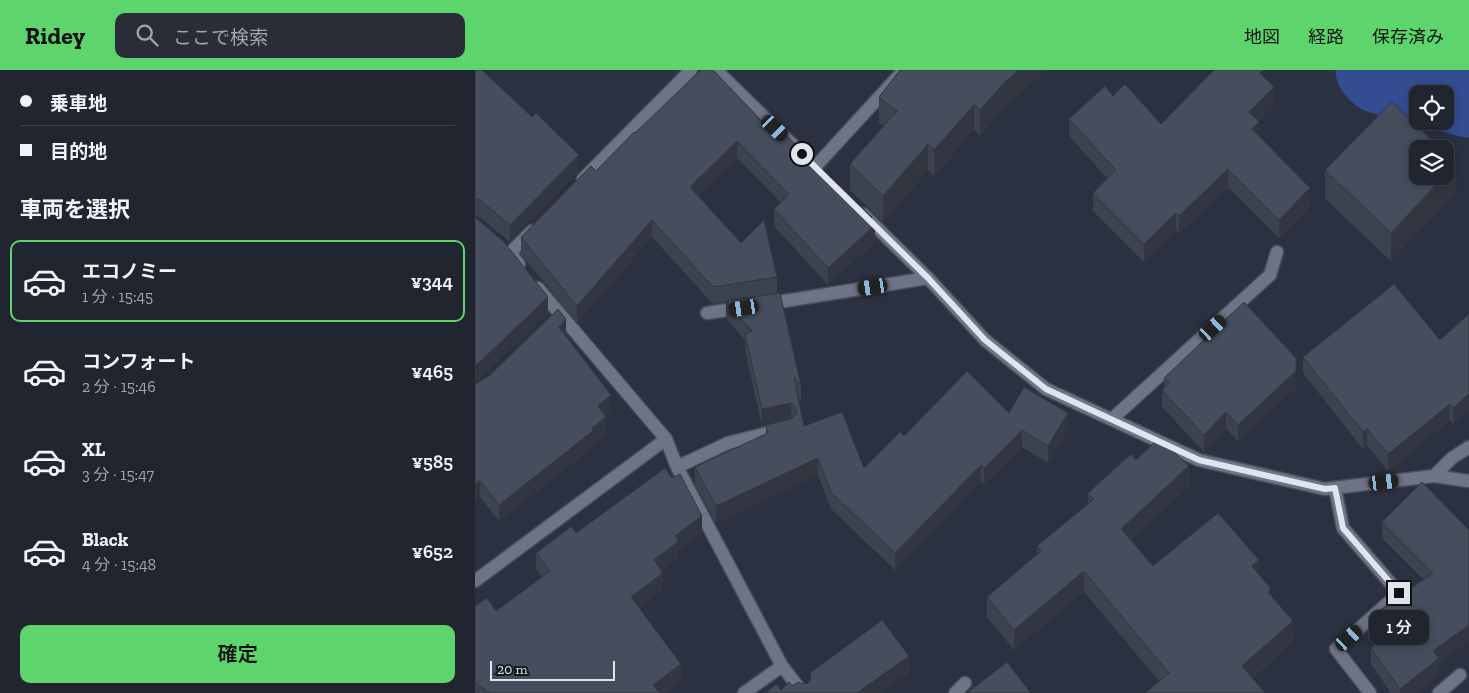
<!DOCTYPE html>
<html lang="ja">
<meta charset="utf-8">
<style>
body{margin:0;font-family:"Zilla Slab","Noto Sans JP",serif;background:#282d38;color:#f1f3f6;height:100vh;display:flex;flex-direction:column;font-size:19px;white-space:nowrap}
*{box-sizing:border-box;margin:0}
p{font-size:16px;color:#a2a5ab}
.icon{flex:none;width:28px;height:28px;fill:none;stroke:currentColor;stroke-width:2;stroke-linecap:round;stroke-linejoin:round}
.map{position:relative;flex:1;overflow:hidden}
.drawer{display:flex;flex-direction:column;background:#202530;width:475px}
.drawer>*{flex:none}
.hud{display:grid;align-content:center;height:110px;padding:0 20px;background:#202530}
.tools{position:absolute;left:934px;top:15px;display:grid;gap:10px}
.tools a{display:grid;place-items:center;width:45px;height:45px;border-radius:10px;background:#202530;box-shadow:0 2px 12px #0003,0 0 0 1px #3d424c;font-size:25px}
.scale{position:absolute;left:15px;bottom:12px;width:125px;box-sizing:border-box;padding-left:5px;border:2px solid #dfe4ee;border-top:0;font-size:14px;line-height:18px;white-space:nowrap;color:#dfe4ee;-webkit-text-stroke:4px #161920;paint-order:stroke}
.end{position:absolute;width:22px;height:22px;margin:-11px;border:6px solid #dfe4ee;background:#111;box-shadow:0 0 0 2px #111}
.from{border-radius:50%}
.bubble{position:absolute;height:35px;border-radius:10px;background:#202530;box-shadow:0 2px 12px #0003,0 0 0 1px #3d424c;font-size:16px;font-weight:600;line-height:35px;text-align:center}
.car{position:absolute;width:15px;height:30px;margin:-15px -8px;border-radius:6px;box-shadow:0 0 4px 1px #0007;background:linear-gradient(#222 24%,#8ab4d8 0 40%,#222 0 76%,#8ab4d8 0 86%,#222 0)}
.hud b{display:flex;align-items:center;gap:18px;height:48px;font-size:19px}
.hud b+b{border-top:1px solid #3d424c}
.hud i{width:12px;height:12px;background:#f1f3f6}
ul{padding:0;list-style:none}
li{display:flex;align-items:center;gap:15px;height:82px;margin:0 10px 8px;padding:0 10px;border:2px solid transparent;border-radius:10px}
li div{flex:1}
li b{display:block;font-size:19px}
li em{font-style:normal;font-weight:600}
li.active{border-color:#5ed56c}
li>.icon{width:45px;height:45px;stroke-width:1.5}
h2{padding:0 20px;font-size:22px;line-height:60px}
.button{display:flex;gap:10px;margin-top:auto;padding:10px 20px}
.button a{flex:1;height:58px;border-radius:10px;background:#5ed56c;color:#111;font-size:20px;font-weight:600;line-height:58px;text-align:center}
header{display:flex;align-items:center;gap:30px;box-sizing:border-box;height:70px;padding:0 25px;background:#5ed56c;color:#111}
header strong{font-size:24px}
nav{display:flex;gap:28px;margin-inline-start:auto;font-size:18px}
.search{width:350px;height:45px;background:#282d38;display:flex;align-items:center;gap:12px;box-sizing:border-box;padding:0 18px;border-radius:10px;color:#a2a5ab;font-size:19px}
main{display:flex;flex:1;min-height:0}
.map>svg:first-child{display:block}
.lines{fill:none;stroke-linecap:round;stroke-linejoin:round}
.river{stroke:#344d92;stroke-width:75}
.minor-casing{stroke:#484e5b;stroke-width:15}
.minor{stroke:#6d7486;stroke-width:12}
.wall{fill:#3c4250}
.shaded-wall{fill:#313641}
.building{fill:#464d5d;stroke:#313641}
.route{stroke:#dfe4ee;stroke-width:6}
</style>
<header>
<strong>Ridey</strong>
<div class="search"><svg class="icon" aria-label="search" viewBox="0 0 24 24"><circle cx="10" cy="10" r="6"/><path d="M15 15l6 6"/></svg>ここで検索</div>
<nav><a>地図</a><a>経路</a><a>保存済み</a></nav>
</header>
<main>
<section class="drawer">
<div class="hud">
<b><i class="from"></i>乗車地</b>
<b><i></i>目的地</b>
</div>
<h2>車両を選択</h2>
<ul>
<li class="active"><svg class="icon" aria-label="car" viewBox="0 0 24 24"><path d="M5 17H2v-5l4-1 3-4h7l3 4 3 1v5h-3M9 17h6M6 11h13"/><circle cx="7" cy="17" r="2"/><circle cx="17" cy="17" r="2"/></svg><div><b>エコノミー</b><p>1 分 · 15:45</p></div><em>¥344</em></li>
<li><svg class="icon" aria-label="car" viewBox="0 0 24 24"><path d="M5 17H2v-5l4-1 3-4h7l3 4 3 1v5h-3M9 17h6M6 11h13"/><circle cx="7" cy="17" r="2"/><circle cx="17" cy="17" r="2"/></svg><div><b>コンフォート</b><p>2 分 · 15:46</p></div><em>¥465</em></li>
<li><svg class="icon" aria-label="car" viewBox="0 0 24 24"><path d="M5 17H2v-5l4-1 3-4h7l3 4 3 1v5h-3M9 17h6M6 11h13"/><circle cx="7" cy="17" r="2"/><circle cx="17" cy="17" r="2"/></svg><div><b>XL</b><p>3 分 · 15:47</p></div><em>¥585</em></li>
<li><svg class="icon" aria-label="car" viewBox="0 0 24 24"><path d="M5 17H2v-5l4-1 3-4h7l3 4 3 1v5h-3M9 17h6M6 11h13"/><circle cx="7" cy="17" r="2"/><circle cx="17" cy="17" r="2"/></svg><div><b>Black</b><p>4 分 · 15:48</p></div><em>¥652</em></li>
</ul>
<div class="button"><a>確定</a></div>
</section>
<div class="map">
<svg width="994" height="623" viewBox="0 0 994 623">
<rect width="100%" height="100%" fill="#2b3140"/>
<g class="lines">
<path class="river" d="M898 0 904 6 994 30"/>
<defs>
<path id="minor" d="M241 0 318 75
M340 97 429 0
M108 109 216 0
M388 144 453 208 510 270 571 319 724 390 850 419 959 406 994 411
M44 194 35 183 57 161
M63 218 191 369 202 397 307 596 328 623
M291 234 453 208
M232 243 266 238
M637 349 795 205 802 182
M202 397 253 373 305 360
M959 406 977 388 994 377
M860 418 868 458 924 523 861 579 895 623
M0 511 191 369
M269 623 307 596
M480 623 490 613
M964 623 985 605"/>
</defs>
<use href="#minor" class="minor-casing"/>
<use href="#minor" class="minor"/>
</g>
<path class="wall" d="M0 0 104 101 35 172 5 147 0 146Z
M788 6 799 35 783 51 784 66 835 136 804 168 753 117 704 164 701 160 669 192 618 141V123L632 108 594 66V49L638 26 686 54Z
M404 27 530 38 505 66 499 60 459 106 453 100 408 152 375 120V94L409 56 404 53Z
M160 63 303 68 397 152 400 172 353 215 299 156V139L306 133 262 88 223 126 266 173 302 207V223L326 315V332L323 329 329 356 389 398 429 366 534 343 593 360 573 393 547 377 509 414 506 411 420 500 356 439 343 405 241 453 220 414V397L291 364V355L287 356 270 281V270L251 248V232L238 234 177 167 102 253 46 184V167L121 101Z
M850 100 981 123 916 191 850 129Z
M994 244V341L978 354 975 350 913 401 892 375 888 379 828 303V287L965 270Z
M91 265V266L136 342 130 347 131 364 119 373V376L24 451 5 427 0 314Z
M689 308 821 318 763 371 751 359 729 382 687 337V320L689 317Z
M661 390 714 417 656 470 678 496 784 505 796 525 818 571 777 608 684 611 609 522 539 580 512 547V527L562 485V476L613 434V423Z
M907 452 994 460V571L964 593V605L941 623H916L896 594V578L911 567 904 557V541L948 509 907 468Z
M101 463H227L204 480V488L187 501 188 520 164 538 206 611 190 623H0V536L21 541 67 507 61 499V483Z"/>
<path class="shaded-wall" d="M544 0H572L530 38 505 66V40L530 12Z
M799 17V35L774 59V42Z
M499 35V60L459 106V80Z
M784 52V70L777 59Z
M262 71V88L215 134V117Z
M453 74V100L408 152V126Z
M104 85V101L35 172V155Z
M981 94V123L916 191V163Z
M753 99V117L704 164V146Z
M835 118V136L804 168V150Z
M701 143V160L669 192V174Z
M397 147V158L400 155V172L353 215V198Z
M177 150V167L102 253V236Z
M73 227V243L4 310 0 312V296Z
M91 249V265L84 274V257Z
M821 301V318L763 371V355Z
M994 324V341L978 354V338Z
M136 325V342L123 353V336Z
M316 333V350L287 356V339Z
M975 334V350L913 401V384Z
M751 342V359L729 382V365Z
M593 343V360L573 393V376Z
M131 347V364L119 373V376L24 451V435Z
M892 359V375L888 379V362Z
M547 360V377L509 414V398Z
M343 388V405L241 453V436Z
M506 395V411L420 500V483Z
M714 396V417L646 479V459Z
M5 411V427L0 431V414Z
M227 446V463L204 480V488L179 507V490L200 466Z
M784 490V510L777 496Z
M609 501V522L539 580V560Z
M188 503V520L156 544V527Z
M818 551V571L767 616V596Z
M994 555V571L964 593V605L941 623H925V619L958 581Z
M434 586V603L406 623H382Z
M206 594V611L190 623H178V615Z"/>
<path class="building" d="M0 0H7L57 47 61 43 104 85 35 155 5 130 0 129Z
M226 0H238L303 68 309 63 363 117 364 115 397 147 395 150 400 155 353 198 299 139 314 124 262 71 215 117 266 173 289 150 302 207 238 217 177 150 102 236 46 167 116 96 121 101 159 62 160 63Z
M425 0H544L530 12 505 40 499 35 459 80 453 74 408 126 375 94 422 41 404 27Z
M739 0H788L785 3 799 17 774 42 784 52 777 59 835 118 804 150 753 99 704 146 701 143 669 174 618 123 641 100 594 49 630 16 638 26 650 14 686 54Z
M917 32 966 79H942V106H969L916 163 850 100Z
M970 83 981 94 970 106Z
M0 147 29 172 73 227 4 293 0 296Z
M919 214 965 270 994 244V324L978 338 975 334 913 384 892 359 888 362 828 287Z
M305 223 326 315 319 307 329 356 367 342 389 398 425 362 429 366 492 301 534 343 549 317 593 343 573 376 547 360 509 398 506 395 420 483 356 422 343 388 241 436 220 397 293 363 291 355 316 349 322 343 320 336 316 333 287 339 270 264 277 261 251 231Z
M769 232 821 288V301L763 355 751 342 729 365 687 320 694 313 689 308Z
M83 239 91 249 84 257 136 325 123 336 131 347 117 358 119 360 24 435 5 411 0 414V314L14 306Z
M684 368 714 396 646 459 678 496 743 443 784 490 777 496 796 519 793 522 818 551 767 596 790 623H670L694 603 609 501 539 560 512 527 566 481 562 476 619 429 613 423 656 384 661 390Z
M190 398 197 408 205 404 227 446 200 466 204 471 179 490 188 503 156 527 206 594 178 615 185 623H15L0 613V536L12 528 21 541 75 501 61 483 97 456 101 463Z
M947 412 994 460V555L958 581 964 588 925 619 896 578 918 561 904 541 958 503 907 452Z
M407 550 434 586 382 623H291L301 614 306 620 314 612 317 616 323 612 329 614 333 613 336 609 335 603Z
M532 592 556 623H492Z"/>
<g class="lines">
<path class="route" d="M327 84 453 208 510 270 571 319 724 390 850 419 860 418 868 458 924 523"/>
</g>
</svg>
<div class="tools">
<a><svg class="icon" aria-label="locate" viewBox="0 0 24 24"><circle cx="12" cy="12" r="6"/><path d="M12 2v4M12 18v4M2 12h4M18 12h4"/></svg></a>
<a><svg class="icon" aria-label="layers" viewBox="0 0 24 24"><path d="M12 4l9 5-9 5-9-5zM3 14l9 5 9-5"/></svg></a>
</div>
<div class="scale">20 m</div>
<i class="end from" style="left:327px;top:84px"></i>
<i class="end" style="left:924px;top:523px"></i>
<div class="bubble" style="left:894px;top:540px;width:60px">1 分</div>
<i class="car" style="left:300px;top:58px;rotate:134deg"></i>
<i class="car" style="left:398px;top:217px;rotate:261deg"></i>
<i class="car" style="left:269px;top:238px;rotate:261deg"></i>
<i class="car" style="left:738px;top:258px;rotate:48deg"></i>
<i class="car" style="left:909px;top:412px;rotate:83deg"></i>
<i class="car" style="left:874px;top:568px;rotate:48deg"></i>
</div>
</main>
